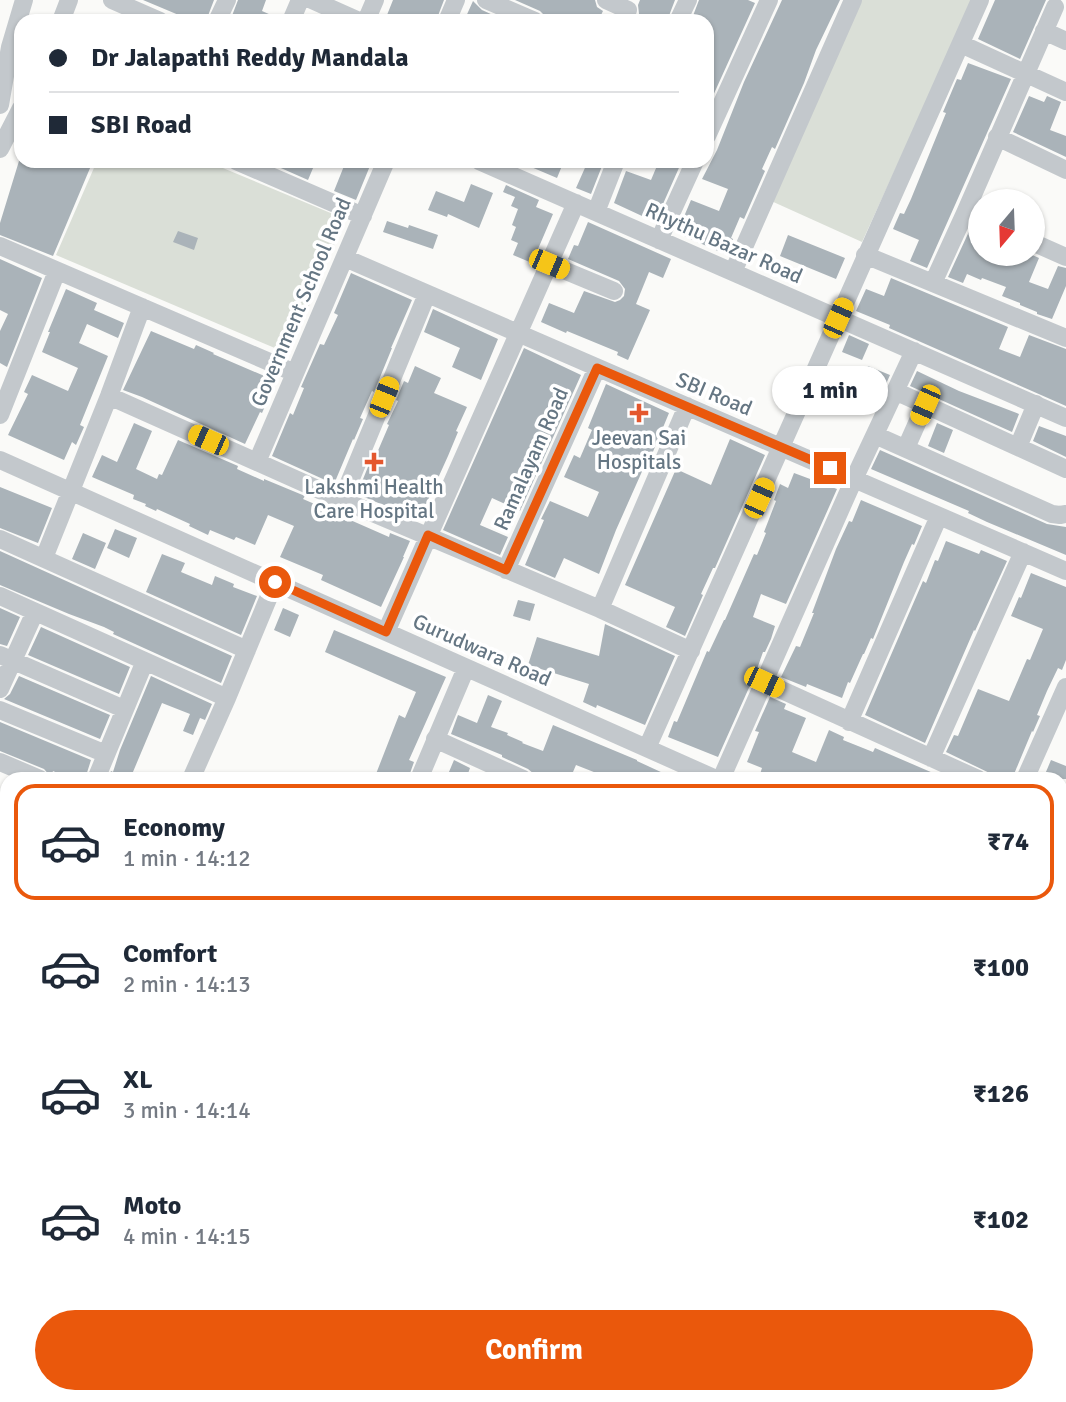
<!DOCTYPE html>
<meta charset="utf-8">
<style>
body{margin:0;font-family:Signika,sans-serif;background:#f6f6f7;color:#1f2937;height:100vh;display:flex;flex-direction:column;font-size:26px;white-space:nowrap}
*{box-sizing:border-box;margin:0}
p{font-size:23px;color:#747a83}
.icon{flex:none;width:38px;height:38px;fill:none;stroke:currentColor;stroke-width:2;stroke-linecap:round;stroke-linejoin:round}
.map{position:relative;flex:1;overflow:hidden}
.panel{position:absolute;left:0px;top:772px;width:1068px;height:632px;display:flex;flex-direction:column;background:#fff;border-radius:21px 21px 0 0;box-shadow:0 2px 5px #0004}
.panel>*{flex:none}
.guide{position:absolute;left:14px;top:14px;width:700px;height:154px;border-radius:21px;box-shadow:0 2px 5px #0004;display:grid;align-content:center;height:154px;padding:0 35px;background:#fff}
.needle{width:46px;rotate:199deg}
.tools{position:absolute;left:968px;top:189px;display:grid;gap:14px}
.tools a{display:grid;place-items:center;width:77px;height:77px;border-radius:50%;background:#fff;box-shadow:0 2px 5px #0004;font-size:35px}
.end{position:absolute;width:32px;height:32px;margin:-16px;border:9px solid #ea580c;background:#fff;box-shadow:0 0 0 4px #fff}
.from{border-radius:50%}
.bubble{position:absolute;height:49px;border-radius:24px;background:#fff;box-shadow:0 2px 5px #0004;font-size:23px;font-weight:800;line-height:49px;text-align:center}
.car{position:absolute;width:21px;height:42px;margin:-21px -10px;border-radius:9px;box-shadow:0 0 5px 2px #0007;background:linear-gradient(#f5c518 24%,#345 0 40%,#f5c518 0 76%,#345 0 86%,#f5c518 0)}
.guide b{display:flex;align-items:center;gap:24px;height:66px;font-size:26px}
.guide b+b{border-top:2px solid #e0e1e3}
.guide i{width:18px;height:18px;background:#1f2937}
ul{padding:12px 0 0;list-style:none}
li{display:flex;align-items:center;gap:21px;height:116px;margin:0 14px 10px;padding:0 21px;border:4px solid transparent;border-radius:21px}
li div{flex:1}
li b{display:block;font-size:26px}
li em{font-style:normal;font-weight:800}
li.selected{border-color:#ea580c}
li>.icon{width:63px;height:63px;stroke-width:1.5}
.primary-button{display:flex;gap:14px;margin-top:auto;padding:14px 35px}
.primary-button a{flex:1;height:80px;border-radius:42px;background:#ea580c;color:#fff;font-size:28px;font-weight:800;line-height:80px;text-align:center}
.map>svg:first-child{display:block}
.green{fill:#dadfd7}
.building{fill:#aab3b9}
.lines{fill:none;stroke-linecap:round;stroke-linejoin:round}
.minor{stroke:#c3c8cc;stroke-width:18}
.route{stroke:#ea580c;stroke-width:9}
.poi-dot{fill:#e4572e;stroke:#fff;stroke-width:2.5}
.labels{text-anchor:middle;stroke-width:7;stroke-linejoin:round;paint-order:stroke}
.street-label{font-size:21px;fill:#657683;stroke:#fff}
.poi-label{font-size:21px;fill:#657683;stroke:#fff}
</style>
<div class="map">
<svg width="1066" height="1402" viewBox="0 0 1066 1402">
<rect width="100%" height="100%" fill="#fafaf8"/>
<path class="green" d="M857 0H973L862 242 769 200Z
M97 161H206L345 219 289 354 56 255Z"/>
<path class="building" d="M143 0H214L206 21H193Z
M238 0H266L262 11 280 19V21H230Z
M393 0H444L436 21H403L387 15Z
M515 0H595L597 7 603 11 598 21H546L544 15 540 11Z
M640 0H675L667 21H631L639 14 638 5Z
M699 0H748L755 3 707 109V21H691Z
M782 0H840L816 50 804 83 775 149 772 147 762 169 765 171 744 219 740 217 731 238 733 239 727 255 677 233 691 200 719 211 728 189 702 179 717 150 744 82Z
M995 0H1046L1020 59 978 39Z
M473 1 482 10 506 21H464Z
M968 63 1011 79 927 268 910 261 919 240 893 229 900 213 904 214 911 199 946 113 943 112 957 79 961 80Z
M1029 96 1044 102 1047 96 1061 102 1050 130 1066 136V157L1013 132Z
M19 161H93L53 256 0 235V223Z
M265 161H316L308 180Z
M346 161H372L356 200 334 191Z
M517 161H564L557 178Z
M588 161H604L591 194 576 188Z
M659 161H682L655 222 614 203 626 171 651 180Z
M471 184 493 193 479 228 448 214 447 217 428 210 436 191 464 202Z
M506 185 539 200 536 207 553 214 532 263 513 255 518 243 511 240 516 227 512 225 518 209 511 206 515 197 503 192Z
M387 221 408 228 409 225 438 235 433 249 383 232Z
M588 222 671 259 663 278 649 272 636 304 650 310 628 360 617 355 618 352 567 331 566 333 541 322 549 303 574 313 584 291 615 302 620 300 624 296 625 289 619 281 568 259 574 245 578 246Z
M972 225 980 228V254H1030L1039 258 1029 282 1048 289 1058 266 1066 268V286L1052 319 1037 314V312L1020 305V303L1002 296 1006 287 982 278 981 280 967 274 963 283 948 277Z
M178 231 198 238 194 250 173 242Z
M788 235 845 258 836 279 780 256Z
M0 259 42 278 7 367 0 363V331L8 314 0 310Z
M351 273 412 300 391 348H392L374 392 372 391 360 418 363 419 354 440 353 439 334 484 272 456 290 413 293 415 304 388 301 387 320 344 324 345 338 315 334 313Z
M891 278 1008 327 999 349 1020 357 1029 335 1066 349V406L889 328 890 325 856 311 866 289 884 296Z
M66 289 97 303 94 310 124 323 118 338 87 324 79 343 108 356 80 425 84 427 76 445 72 442 64 460 8 435 28 394 24 392 32 375 68 391 78 368 42 352 50 332H48Z
M433 309 498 339 481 380 452 367 460 348 424 332Z
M151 331 194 349 196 345 214 353 213 354 276 381 262 413 260 412 245 444 142 397 123 390Z
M849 335 869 344 862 360 842 352Z
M524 348 581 375 520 511 492 498 480 525 508 537 500 555 443 530Z
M415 366 441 378 434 393 467 407 456 431 458 432 448 456 419 520 357 494 374 452 377 453 389 425 387 424 398 401 396 400 404 381 408 383Z
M868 366 890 375 878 402 857 393Z
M917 371 959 391 1019 414 1012 432 910 386Z
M606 384 669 413 650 459 648 458 616 530 599 574 564 558 555 578 525 565 544 520 541 519 550 501 588 517 599 492 564 477 574 455 580 458 592 430 588 428Z
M134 423 152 431 136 469 157 479 159 474 162 475 178 440 238 466 237 469 264 481V479L305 496 303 499 326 509 324 512 347 521 348 519 389 537 390 533 410 541 403 557H404L381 607 321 580 323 575 280 557 294 526 268 515 255 545 236 537 234 540 210 530 208 535 189 526 190 524 157 509 156 511 145 506 146 504 133 499 134 495 92 477 102 455 117 462Z
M937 423 953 430 944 453 928 446Z
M1039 426 1066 436V457L1033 441Z
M730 439 765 455 715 568H713L701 594 703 595 685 636 666 627 675 607 625 585 676 469 711 485Z
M880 450 1047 524 1066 527V555L987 522 968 513 969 511 871 469Z
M794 473 837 489 786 604 761 594 753 617 775 626 771 639 765 652H763L756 672 718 757 668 737 674 721 677 722 707 651 709 652 724 620H725L754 554 757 555 766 533 764 532 776 501 774 500 780 484 788 488Z
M0 487 52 508 38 543 0 528Z
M861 500 922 526 914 545 912 544 904 562 873 639 871 638 864 654H863L850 683 848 682 842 698 807 684 806 687 781 677 796 646 800 647 814 613H812L836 549 849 521 852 522Z
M115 529 137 538 129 558 107 548Z
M83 533 106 543 95 569 72 559Z
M946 541 979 554 981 550 1007 561 975 631 974 630 925 743 865 715 923 581 926 583 935 560 938 561Z
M0 551 232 656 221 683 113 634 114 632 104 627 69 614 0 585Z
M162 554 185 563 181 572 212 585 215 576 234 584 233 587 257 596 241 635 146 592Z
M1031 573 1066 587V660L1062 670 1058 668 1047 691 1037 715 1040 716 1033 732 1032 731 1012 779H1002L946 752 954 735 958 736 978 689 1009 701 1027 659 1030 660 1043 629 1011 616 1019 597 1021 598Z
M518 600 535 604 530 621 513 616Z
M0 608 20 617 7 646 0 644Z
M283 608 299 615 290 637 274 630Z
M605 624 675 656 645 725 597 705 596 708 583 702 589 684 528 665 537 637 599 656Z
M41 627 130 667 119 694 28 655Z
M334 630 446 677 409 760 414 762 408 779H374L399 715 405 718 416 692 325 652Z
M19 676 110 715 100 739 4 699 10 694Z
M151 676 212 704 205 720 200 718 193 735 183 731 190 714 162 703 130 779H108L111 771 113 772 120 750Z
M488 695 502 701 491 727 508 733 507 735 523 742 522 743 543 751 553 725 637 760V761L676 779H624L611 773 609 778 576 765 570 779H543L534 775V774L528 769 502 757V755L451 734 458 715 477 723Z
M770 697 786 704 784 709 806 718 792 752 816 762 829 730 844 737 843 740 873 752 875 748 947 779H771L760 774 762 768 747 762 759 732 755 731Z
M0 722 91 760 85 779H71L53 771 51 777 44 769 0 751Z
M454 760 470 768 466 779H446Z
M1051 760 1066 766V779H1043Z"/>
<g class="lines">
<path class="minor" d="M112 0 160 21
M312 0 359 21
M486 0 535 21
M606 0 628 10
M61 21 69 0
M217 21 227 0
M291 21 300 0
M366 21 375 0
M447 21 456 0
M678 21 688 0
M1044 31 1066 41
M961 44 1066 92
M0 105 10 47 24 0
M707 136 769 0
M997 137 1066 170
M0 149 21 108
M236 161 363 216
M479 161 1066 418
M596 212 616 161
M659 240 695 161
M1032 242 1066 257
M0 246 295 373
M865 255 1066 338
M345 258 1066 571
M549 264 614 291
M733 272 853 0
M933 283 965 213 1055 7
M895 391 1066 469
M109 396 342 500 600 609 691 651
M0 415 57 271
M875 435 1052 514 1060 515 1066 514
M1018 447 1036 404
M906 448 925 405
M0 460 716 779
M257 462 386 161
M342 500 427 294
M0 539 247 650
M44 558 109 396 142 307
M506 570 597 368
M0 596 227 698
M600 609 687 406
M386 632 576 203
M0 655 124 709
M764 682 854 479 914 351
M0 689 35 612
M0 710 106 754
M849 722 939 516
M435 739 523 779
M647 748 980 0
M931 758 1023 552
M0 762 40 779
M96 779 145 661
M191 779 227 698 275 582
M419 779 466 668
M721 779 764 682 978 779
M1025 779 1066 687
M1060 932 1066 935
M1060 993 1066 989
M1060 1031 1066 1017
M1060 1173 1066 1158
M1060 1215H1066
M0 1216 7 1200
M1060 1304 1066 1309
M408 1396 415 1402
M596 1396 604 1402
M753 1396 760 1402
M1030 1396 1037 1402
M227 1402 231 1396
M557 1402 561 1396
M876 1402 878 1396
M897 1402 900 1396"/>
</g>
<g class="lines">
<path class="route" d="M275 582 386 632 428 535 506 570 597 368 830 468"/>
</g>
<g class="poi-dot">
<path d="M635.5 402.5h7v7h7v7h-7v7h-7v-7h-7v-7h7z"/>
<path d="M370.5 451.5h7v7h7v7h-7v7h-7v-7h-7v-7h7z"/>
</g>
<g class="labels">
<g class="street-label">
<text transform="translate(724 243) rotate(24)" y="7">Rhythu Bazar Road</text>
<text transform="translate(301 302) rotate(-67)" y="7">Government School Road</text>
<text transform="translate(714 394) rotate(23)" y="7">SBI Road</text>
<text transform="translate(531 459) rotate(-66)" y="7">Ramalayam Road</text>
<text transform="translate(482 650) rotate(24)" y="7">Gurudwara Road</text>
</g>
<g class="poi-label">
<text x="639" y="445">Jeevan Sai<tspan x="639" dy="24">Hospitals</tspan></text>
<text x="374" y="494">Lakshmi Health<tspan x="374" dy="24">Care Hospital</tspan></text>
</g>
</g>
</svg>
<div class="tools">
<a><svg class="needle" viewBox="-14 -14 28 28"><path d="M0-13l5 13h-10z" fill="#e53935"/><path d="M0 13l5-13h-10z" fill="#747a83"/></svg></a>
</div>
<i class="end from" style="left:275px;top:582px"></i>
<i class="end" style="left:830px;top:468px"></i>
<div class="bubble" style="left:772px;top:366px;width:116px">1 min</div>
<i class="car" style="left:549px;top:264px;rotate:113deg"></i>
<i class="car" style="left:838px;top:318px;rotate:24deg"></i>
<i class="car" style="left:384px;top:397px;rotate:22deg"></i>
<i class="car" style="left:925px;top:405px;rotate:204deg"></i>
<i class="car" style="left:208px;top:440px;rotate:294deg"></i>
<i class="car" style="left:759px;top:498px;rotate:24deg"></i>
<i class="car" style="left:764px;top:682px;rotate:115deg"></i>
<div class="guide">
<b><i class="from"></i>Dr Jalapathi Reddy Mandala</b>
<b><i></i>SBI Road</b>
</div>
<section class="panel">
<ul>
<li class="selected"><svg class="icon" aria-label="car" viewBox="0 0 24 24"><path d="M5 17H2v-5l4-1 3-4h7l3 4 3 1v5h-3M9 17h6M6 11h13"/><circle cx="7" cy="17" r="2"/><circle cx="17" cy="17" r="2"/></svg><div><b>Economy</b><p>1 min · 14:12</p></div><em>₹74</em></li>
<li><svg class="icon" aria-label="car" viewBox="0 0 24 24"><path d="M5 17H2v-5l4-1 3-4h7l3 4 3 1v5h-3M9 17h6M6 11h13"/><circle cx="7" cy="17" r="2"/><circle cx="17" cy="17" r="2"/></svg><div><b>Comfort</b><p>2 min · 14:13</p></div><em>₹100</em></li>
<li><svg class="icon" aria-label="car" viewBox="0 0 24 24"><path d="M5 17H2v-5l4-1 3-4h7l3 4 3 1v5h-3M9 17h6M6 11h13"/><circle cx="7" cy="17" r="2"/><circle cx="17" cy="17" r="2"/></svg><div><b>XL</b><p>3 min · 14:14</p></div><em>₹126</em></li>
<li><svg class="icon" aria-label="car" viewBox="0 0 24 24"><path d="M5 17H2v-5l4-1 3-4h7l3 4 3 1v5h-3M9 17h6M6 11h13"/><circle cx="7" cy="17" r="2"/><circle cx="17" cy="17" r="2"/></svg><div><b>Moto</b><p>4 min · 14:15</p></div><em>₹102</em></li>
</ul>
<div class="primary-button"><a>Confirm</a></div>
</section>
</div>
